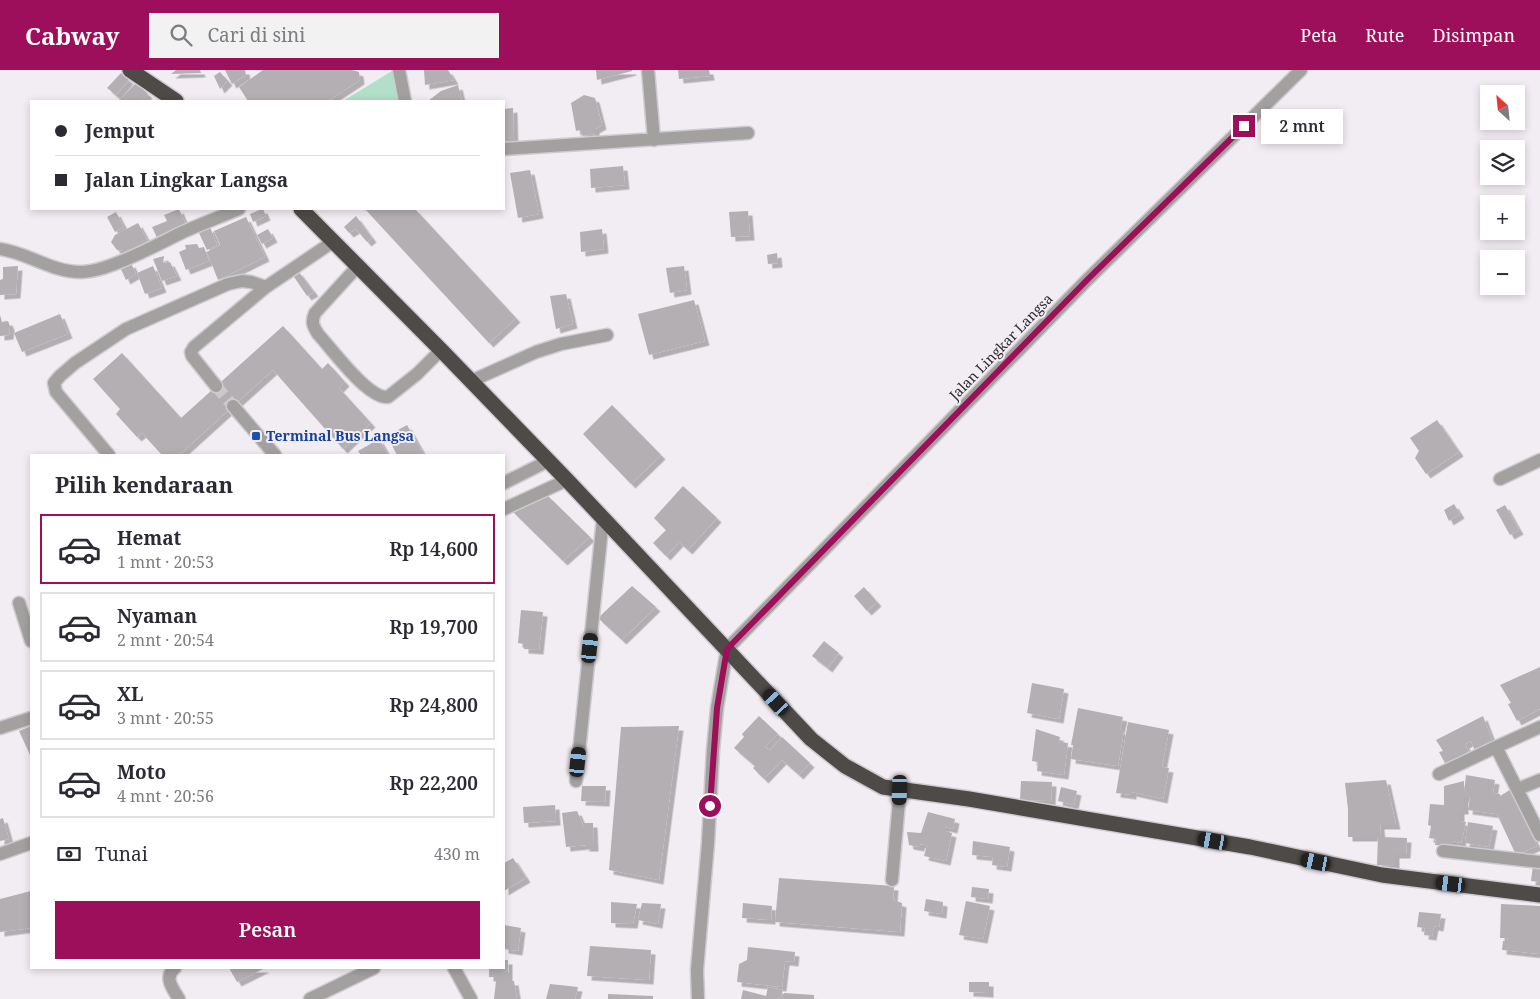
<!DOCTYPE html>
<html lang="id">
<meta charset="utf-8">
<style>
body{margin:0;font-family:"Noto Serif",serif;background:#f2f2f3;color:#2b2b33;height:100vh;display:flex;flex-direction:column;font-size:19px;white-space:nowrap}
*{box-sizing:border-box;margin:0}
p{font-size:16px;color:#7c7c81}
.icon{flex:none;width:28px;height:28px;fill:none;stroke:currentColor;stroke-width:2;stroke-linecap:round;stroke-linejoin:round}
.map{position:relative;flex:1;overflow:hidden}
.panel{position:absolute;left:30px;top:384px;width:475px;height:515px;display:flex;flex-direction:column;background:#fff;border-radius:0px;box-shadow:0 2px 8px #0003}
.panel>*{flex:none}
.banner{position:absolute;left:30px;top:30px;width:475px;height:110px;border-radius:0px;box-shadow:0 2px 8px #0003;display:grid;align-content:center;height:110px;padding:0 25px;background:#fff}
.needle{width:32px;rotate:333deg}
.tools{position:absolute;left:1480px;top:15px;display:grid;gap:10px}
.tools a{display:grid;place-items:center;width:45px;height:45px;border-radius:0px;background:#fff;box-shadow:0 2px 8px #0003;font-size:25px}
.end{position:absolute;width:22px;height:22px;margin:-11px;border:6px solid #9d0e5b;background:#fff;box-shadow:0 0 0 2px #fff}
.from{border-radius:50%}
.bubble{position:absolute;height:35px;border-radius:0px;background:#fff;box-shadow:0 2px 8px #0003;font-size:16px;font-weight:600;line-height:35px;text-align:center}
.car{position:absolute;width:15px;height:30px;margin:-15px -8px;border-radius:6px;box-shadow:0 0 4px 1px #0007;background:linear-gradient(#222 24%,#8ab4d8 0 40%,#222 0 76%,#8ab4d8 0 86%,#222 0)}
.banner b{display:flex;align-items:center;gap:18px;height:48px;font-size:19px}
.banner b+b{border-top:1px solid #e1e1e2}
.banner i{width:12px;height:12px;background:#2b2b33}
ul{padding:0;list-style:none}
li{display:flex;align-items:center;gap:15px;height:70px;margin:0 10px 8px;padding:0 15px;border:2px solid #e1e1e2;border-radius:0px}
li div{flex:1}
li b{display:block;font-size:19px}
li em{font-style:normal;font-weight:600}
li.current{border-color:#9d0e5b}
li>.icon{width:45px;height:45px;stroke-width:1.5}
h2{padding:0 25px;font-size:22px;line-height:60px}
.pay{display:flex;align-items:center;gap:12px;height:55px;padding:0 25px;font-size:19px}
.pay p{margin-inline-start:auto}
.cta{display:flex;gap:10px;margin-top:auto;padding:10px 25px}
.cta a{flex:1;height:58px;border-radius:0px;background:#9d0e5b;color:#fff;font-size:20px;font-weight:600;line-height:58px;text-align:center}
header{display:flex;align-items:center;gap:30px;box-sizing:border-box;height:70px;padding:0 25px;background:#9d0e5b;color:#fff}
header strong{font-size:24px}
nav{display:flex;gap:28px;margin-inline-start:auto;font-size:18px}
.search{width:350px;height:45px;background:#f2f2f3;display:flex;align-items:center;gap:12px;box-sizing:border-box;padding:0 18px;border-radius:0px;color:#7c7c81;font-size:19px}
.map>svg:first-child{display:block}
.green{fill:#b2dfc9}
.building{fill:#b3afb3;filter:url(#shadow)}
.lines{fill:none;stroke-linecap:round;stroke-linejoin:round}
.minor-tunnel{stroke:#cbc7cb;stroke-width:12;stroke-dasharray:12 6;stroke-linecap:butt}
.minor-casing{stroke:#cfcacf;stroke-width:15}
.highway-casing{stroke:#cfcacf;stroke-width:18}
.minor{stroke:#a3a19f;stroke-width:12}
.highway{stroke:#4e4a47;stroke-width:15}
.route{stroke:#9d0e5b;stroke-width:6}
.transit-dot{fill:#1a4fb4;stroke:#f2edf2;stroke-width:2}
.labels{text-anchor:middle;stroke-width:4;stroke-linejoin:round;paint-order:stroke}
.street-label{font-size:14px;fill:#2f2d2f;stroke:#f2edf2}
.transit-label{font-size:14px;font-weight:bold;fill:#164399;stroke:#f2edf2;text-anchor:start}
</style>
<header>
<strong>Cabway</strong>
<div class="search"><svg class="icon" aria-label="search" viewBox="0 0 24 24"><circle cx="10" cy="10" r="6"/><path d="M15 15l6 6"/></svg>Cari di sini</div>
<nav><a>Peta</a><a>Rute</a><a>Disimpan</a></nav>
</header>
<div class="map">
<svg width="1540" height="929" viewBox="0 0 1540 929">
<defs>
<filter id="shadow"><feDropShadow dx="4.5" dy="4.5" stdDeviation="0" flood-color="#0004"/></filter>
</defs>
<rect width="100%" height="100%" fill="#f2edf2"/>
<path class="green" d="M392 1 398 31H343Z"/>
<path class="building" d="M176 0H200L201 3 171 4Z
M225 0H245L246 5 232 14Z
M263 0H352L359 2 360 10 328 31H248L239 17Z
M424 0H448L454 10 425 15Z
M596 0H632V1L597 10Z
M678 0H709L710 6 679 9Z
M220 2 228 11 220 19 214 6Z
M121 3 129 10 116 25 107 18Z
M136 13 148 24 141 31H118Z
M458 15 462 31H428L441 21Z
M584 25 595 28 602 55 595 59V64L583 66 580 60 576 61 571 33Z
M513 38 514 73 510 76 507 71 504 72V39Z
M623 96 625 115 591 118 590 99Z
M530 100 539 144 518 148 510 103Z
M179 139 188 159 159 172 152 157 167 151 164 145Z
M262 139H263L266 146 253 152 250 144Z
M365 139H415L516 248 489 273Z
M748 141 750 166 731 167 729 142Z
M116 142 124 157 115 162 107 147Z
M356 146 372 168 367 172 356 159 349 163 344 157Z
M246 147 265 187 218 210 207 182 220 175 214 161Z
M138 153 149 173 133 182 117 180 111 172 115 165Z
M210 157 217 175 207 180 199 163Z
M268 159 273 168 262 174 257 165Z
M602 159 604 179 581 182 580 162Z
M197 174 199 178 204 177 209 191 186 200 179 182 186 179 185 175Z
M777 183 778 193 768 194 767 185Z
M164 186 163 193 170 192 177 206 162 211 153 189Z
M131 193 136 204 126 210 120 197Z
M18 196 16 224 0 225V210L3 209V197Z
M153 196 162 218 145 224 137 203Z
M684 196 687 220 670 223 666 198Z
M298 201 314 222 307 226 292 204Z
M566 224 573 254 556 259 550 226Z
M694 230 705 271 649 285 638 244Z
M60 244 68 264 22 282 14 263Z
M0 245 2 252 8 251 10 256 9 265 0 266Z
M283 256 322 299 328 293 345 312 339 318 371 353 343 379 273 300 179 385H162L142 363 137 367 116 344 120 339 93 309 122 283 181 348Z
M612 335 661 385 631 414 583 364Z
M1437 350 1459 382 1426 404 1415 388 1419 381 1410 368Z
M407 355 424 385H397L387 366Z
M379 369 388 385H361L358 381Z
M683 416 717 448 688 480 679 472 666 486 653 473 666 460 654 448Z
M548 426 590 467 563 491 512 441Z
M1454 434 1460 444 1449 451 1444 440Z
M1505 435 1519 460 1510 465 1496 440Z
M632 516 656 537 622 570 598 548Z
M864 517 877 532 867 541 854 526Z
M521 540 543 542 539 580 524 579V574L518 573Z
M824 571 839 583 828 598 812 586Z
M1540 597V639L1517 651 1508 634 1511 633 1500 615Z
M1032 613 1064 619 1059 649 1027 643Z
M1078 638 1123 647 1120 660H1124L1118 696 1071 689 1073 675H1071Z
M759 646 778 664 765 677 770 680 782 667 810 693 799 705 782 690 764 709 753 698 755 696 734 678 744 667 742 664Z
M1483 646 1494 675 1476 683 1471 671 1465 674 1470 686 1447 697 1439 682 1443 681 1436 670Z
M1128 652 1169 660 1162 697 1169 698 1163 729 1132 722V725L1116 723Z
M31 656V687L19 661Z
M679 656 659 810 609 800 621 657Z
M1036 659 1060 667 1059 672 1068 673 1064 705 1037 701 1038 692 1032 691Z
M1466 705 1495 710 1493 723 1500 724V726L1513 718 1536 758 1530 761 1537 776 1516 785 1497 744 1468 740 1470 727H1464V740H1460V751L1466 752 1461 773 1453 771V776L1435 775 1436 769 1429 768 1431 756 1428 755 1430 734 1444 735V716L1464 711V723Z
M1386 710 1396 755H1380L1381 767 1407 768 1406 784H1395V796L1377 795 1378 767H1348V739L1345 713Z
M1021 711 1052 712 1051 731 1020 730Z
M582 716H606L605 732 581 731Z
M1061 717 1077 721 1074 735 1058 731Z
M555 735 556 751 524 753 523 737Z
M577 741 584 757V753H593L594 777H584L586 775 566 777 562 743Z
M928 742 955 749 953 759 945 757V761L952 763 946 791 924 786 927 775 920 774V777L909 775 907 762 921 763Z
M3 748 9 769 0 771V749Z
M1468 752 1493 756 1489 777 1465 773Z
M973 771 1010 777 1007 797 992 795 993 787 972 785Z
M513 788 526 808 504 821V793Z
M1533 795 1540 796V812L1531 811Z
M779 808 894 816 893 830 902 833 900 862 775 852Z
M972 817 989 819 988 829 971 827Z
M31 821V858L0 862V829Z
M926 829 943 832 942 844 924 841Z
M966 831 990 836 983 869 959 865Z
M611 832 637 834 633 854 611 853Z
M642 833 661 834 658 854 638 850Z
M743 833 772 836 771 850 742 848Z
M1501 834 1540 836V884L1502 880 1503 871H1507L1508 868H1500Z
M1419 842 1441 844 1439 857 1434 856 1432 866 1424 865 1425 858 1417 857Z
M504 855 521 858 518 881 504 879Z
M590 876 651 880 649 910 587 906Z
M748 877 795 882 794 892 785 891 782 917 737 912 739 894 747 890Z
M504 890H508V907H489V898H504Z
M229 898H265L237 912Z
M496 911H514L517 929H494Z
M969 912H989V923L969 922Z
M550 914 578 917 575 929H546Z
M768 917 783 920 780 929H741L743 920 766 926Z
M784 923 814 925V929H782Z
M608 924 653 926V929H608Z"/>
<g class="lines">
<path class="minor-tunnel" d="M216 316 233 336"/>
<defs>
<path id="minor" d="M399 0 405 31
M648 0 654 70
M504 79 748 63
M0 179C28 183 52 202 80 202 106 203 158 174 183 162 201 154 220 147 239 139
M358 196 315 243C311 252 313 256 318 264 332 279 368 329 388 327L417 304 441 280
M471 311 536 282 561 274 607 265
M216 316 192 286 191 282 194 277 266 217 334 171
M233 336 275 385
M109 385 56 322 54 313 60 306 75 293 126 259 228 214 242 211 251 212 266 217
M1500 409 1540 390
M504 413 548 391
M504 439 567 410
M19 533 31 571
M1540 657 1496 677 1540 765
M0 658 31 648
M1439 704 1496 677
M576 711 603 448
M1518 719 1540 710
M1443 781 1540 792
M0 784 31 773
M892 810 900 720
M175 898C163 907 173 919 179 929
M454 898 471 929
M310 929 374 898
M698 929 697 900 708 773 713 680 717 638 727 579 1088 209 1301 0"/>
<path id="highway" d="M130 0 176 31
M301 139 441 280 567 410 811 669 845 696 883 717 969 729 1250 777 1382 805 1540 825"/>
</defs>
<use href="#minor" class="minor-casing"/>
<use href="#highway" class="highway-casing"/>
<use href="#minor" class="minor"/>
<use href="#highway" class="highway"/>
</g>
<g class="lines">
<path class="route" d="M710 736 717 638 727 579 1088 209 1244 56"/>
</g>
<rect class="transit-dot" x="251" y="361" width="10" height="10" rx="2.5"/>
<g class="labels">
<g class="street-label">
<text transform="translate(1001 277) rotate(-46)" y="5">Jalan Lingkar Langsa</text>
</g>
<g class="transit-label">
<text x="266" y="371">Terminal Bus Langsa</text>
</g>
</g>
</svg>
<div class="tools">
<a><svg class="needle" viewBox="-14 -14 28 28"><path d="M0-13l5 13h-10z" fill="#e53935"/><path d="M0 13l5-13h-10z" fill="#7c7c81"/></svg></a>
<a><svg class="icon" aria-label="layers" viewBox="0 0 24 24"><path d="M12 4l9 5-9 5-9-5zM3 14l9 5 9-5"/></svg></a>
<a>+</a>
<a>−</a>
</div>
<i class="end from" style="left:710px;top:736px"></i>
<i class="end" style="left:1244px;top:56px"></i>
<div class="bubble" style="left:1261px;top:39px;width:82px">2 mnt</div>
<i class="car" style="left:590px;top:578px;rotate:6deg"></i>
<i class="car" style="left:776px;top:632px;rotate:318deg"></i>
<i class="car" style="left:578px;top:692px;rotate:6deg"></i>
<i class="car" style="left:900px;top:720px;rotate:182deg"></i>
<i class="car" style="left:1213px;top:771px;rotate:280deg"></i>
<i class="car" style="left:1316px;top:792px;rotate:282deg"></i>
<i class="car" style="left:1451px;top:814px;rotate:277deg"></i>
<div class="banner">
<b><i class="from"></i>Jemput</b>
<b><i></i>Jalan Lingkar Langsa</b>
</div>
<section class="panel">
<h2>Pilih kendaraan</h2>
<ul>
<li class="current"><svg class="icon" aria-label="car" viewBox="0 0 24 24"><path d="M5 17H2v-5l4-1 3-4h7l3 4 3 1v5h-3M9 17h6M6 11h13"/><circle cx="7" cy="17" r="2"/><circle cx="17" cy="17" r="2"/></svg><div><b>Hemat</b><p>1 mnt · 20:53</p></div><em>Rp 14,600</em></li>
<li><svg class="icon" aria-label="car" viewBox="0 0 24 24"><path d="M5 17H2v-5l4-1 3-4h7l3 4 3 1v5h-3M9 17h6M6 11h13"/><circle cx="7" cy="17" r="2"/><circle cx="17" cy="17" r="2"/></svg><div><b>Nyaman</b><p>2 mnt · 20:54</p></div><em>Rp 19,700</em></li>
<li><svg class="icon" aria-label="car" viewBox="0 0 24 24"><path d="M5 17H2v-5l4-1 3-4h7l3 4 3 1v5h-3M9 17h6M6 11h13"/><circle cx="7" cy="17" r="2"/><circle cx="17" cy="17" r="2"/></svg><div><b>XL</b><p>3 mnt · 20:55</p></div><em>Rp 24,800</em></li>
<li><svg class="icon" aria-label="car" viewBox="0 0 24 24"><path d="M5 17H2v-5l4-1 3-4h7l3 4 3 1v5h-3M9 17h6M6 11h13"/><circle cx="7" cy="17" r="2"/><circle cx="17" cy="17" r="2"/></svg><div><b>Moto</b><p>4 mnt · 20:56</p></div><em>Rp 22,200</em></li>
</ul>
<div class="pay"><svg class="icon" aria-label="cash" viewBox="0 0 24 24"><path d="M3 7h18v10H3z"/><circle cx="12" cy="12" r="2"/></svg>Tunai<p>430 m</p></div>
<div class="cta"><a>Pesan</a></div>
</section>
</div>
